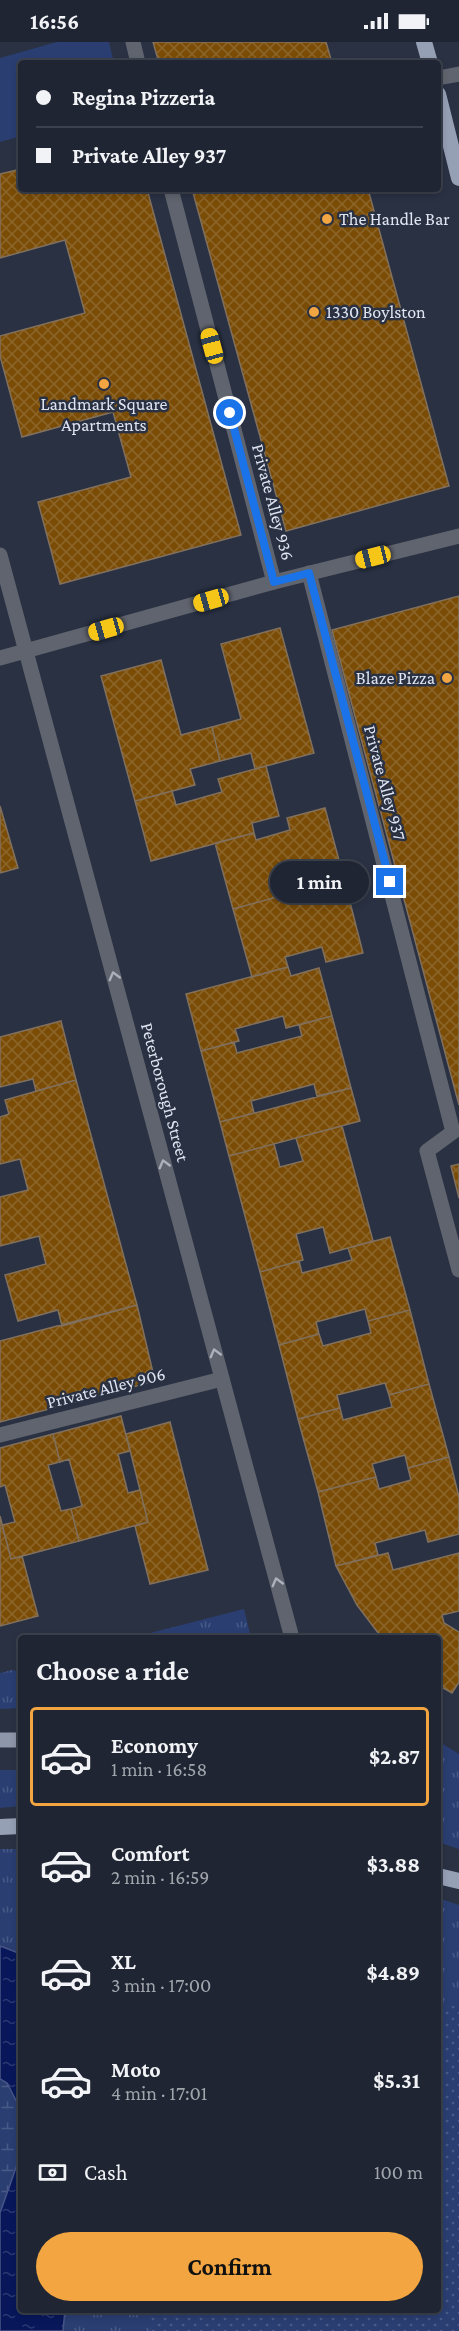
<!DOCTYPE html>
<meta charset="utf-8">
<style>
body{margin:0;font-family:"Crimson Pro",serif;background:#272d3a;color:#f1f3f6;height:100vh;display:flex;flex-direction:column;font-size:22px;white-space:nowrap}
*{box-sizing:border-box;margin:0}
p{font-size:20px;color:#a1a5ac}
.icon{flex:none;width:33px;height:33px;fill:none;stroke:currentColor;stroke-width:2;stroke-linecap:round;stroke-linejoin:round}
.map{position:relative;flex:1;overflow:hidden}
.details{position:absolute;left:18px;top:1593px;width:423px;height:678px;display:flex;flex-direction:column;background:#1f2532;border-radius:6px;box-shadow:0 3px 9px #0003,0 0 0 2px #3c424d}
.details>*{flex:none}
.guide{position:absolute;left:18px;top:18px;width:423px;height:132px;border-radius:6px;box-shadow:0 3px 9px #0003,0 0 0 2px #3c424d;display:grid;align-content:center;height:132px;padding:0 18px;background:#1f2532}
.end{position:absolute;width:27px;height:27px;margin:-14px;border:8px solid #1a73e8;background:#fff;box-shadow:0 0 0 3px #fff}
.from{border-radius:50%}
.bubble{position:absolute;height:42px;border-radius:21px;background:#1f2532;box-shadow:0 3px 9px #0003,0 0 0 2px #3c424d;font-size:20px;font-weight:700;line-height:42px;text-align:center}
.car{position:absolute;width:18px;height:36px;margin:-18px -9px;border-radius:8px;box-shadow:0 0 4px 2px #0007;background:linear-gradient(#f5c518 24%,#345 0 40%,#f5c518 0 76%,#345 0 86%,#f5c518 0)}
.guide b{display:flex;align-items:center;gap:21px;height:57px;font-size:22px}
.guide b+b{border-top:2px solid #3c424d}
.guide i{width:15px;height:15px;background:#f1f3f6}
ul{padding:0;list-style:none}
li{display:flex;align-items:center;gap:18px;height:99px;margin:0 12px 9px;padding:0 6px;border:3px solid transparent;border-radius:6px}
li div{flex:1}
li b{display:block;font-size:22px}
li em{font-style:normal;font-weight:700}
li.active{border-color:#f2a541}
li>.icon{width:54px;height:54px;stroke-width:1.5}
h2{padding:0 18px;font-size:27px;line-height:72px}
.pay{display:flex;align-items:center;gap:15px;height:66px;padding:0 18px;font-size:22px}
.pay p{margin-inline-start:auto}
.button{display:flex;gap:12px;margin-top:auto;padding:12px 18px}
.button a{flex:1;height:69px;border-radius:36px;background:#f2a541;color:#111;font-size:24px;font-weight:700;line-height:69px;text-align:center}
.status{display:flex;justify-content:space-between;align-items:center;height:42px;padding:0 30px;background:#1f2532;direction:ltr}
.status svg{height:16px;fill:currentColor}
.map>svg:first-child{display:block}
.grass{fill:url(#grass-tufts)}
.wetland{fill:url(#wetland-marsh)}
.garden{fill:url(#garden-dots)}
.pitch{fill:#2a3e72}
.water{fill:url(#water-ripples);stroke:#485587;stroke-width:1.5}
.building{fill:url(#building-cross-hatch);stroke:#81705d;stroke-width:1.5}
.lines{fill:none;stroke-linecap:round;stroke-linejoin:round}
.service{stroke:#60646e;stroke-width:15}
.minor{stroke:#60646e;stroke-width:15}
.primary{stroke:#8e96a9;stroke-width:15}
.trunk{stroke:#96a0b5;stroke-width:16}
.oneway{stroke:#adb1bd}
.route{stroke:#1a73e8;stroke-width:8}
.poi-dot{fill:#f2a541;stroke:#293143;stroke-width:2}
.labels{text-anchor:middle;stroke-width:5;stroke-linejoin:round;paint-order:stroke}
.poi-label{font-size:18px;fill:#e0e5f1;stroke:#293143;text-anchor:start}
.street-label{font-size:18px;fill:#e0e5f1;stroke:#293143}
</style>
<div class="status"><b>16:56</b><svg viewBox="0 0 49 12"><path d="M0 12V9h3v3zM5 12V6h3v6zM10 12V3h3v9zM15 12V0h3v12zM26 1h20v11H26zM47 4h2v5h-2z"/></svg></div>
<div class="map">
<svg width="459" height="2289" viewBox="0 0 459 2289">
<defs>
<pattern id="grass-tufts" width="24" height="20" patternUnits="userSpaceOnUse" patternTransform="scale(1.5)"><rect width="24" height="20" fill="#2a3e72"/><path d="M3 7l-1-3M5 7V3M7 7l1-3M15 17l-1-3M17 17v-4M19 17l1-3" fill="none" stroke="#495a87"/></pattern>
<pattern id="wetland-marsh" width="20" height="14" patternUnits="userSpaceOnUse" patternTransform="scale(1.5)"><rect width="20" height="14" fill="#2a3e72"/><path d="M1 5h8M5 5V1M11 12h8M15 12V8" fill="none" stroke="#495a87"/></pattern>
<pattern id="garden-dots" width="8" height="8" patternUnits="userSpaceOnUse" patternTransform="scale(1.5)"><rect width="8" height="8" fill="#2a3e72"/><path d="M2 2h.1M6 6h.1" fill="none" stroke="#495a87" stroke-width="1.8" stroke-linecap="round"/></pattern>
<pattern id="water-ripples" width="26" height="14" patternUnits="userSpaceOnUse" patternTransform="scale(1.5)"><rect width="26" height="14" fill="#07175a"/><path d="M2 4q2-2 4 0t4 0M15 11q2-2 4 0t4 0" fill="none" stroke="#2b3972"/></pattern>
<pattern id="building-cross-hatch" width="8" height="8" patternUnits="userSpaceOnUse" patternTransform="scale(1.5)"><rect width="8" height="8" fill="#7a4c06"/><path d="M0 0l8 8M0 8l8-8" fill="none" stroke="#8d662b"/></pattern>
</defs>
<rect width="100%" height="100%" fill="#293143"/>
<path class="grass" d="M244 1567 251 1596H131Z
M12 1628 21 1630V1666L0 1667V1631Z
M438 1699 459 1712V1807L438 1800Z
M0 1728H21V1764L0 1766Z
M0 1807H21V2268H438V1856L459 1863V2289H0Z"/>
<path class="wetland" d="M0 2037C44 2064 12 2134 0 2171Z"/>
<path class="garden" d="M438 1960 459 1965V2289H151L149 2268H438Z"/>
<path class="pitch" d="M57 0H109L114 21H21V94L0 100V16Z"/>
<path class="water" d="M0 1904 21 1912V2068L7 2041 0 2037Z
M21 2101V2268H65L63 2289H0V2171L19 2117Z"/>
<path class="building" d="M153 0H326L332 21H159Z
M21 127V147H147L241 493 60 542 38 460 131 435 113 370 22 395 0 314V294L85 271 65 198 0 216V132Z
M192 147H368L449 444 286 489Z
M459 554V1063L332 588Z
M280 586 314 711 255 727 251 711 220 719 212 685 241 677 221 602Z
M161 618 181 693 212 685 220 719 190 727 195 743 135 759 101 634Z
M266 724 279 774 252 781 254 791 151 819 135 759 172 749 176 763 222 750 218 737Z
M0 764 18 826 0 831Z
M325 766 344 837 233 867 215 801 254 791 256 798 290 788 287 776Z
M344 837 363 911 326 920 322 905 285 915 288 925 252 935 233 867Z
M288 925 291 934 319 926 332 974 286 986 283 974 235 987 239 999 201 1009 186 952Z
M332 974 351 1046 317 1054 314 1042 251 1059 254 1071 220 1080 201 1009 234 1000 237 1011 302 994 299 983Z
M61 979 76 1038 36 1049 33 1037 0 1045V995Z
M76 1038 137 1263 62 1284 58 1268 18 1279 5 1233 46 1222 39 1194 0 1204V1155L28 1148 20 1117 0 1122V1075L9 1072 5 1058Z
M351 1046 360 1079 229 1114 220 1080Z
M342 1084 373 1199 330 1211 323 1185 296 1192 303 1218 260 1230 229 1114 274 1102 280 1125 303 1119 296 1096Z
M459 1122V1156L451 1124Z
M390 1195 410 1268 368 1279 365 1267 316 1280 319 1292 279 1303 260 1230 299 1219 302 1231 352 1218 348 1206Z
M137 1263 155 1339 0 1380V1299Z
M410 1268 429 1342 389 1353 385 1341 337 1353 340 1366 298 1377 279 1303 319 1292 323 1304 371 1291 368 1279Z
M429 1342 449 1415 408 1426 405 1413 372 1422 376 1435 318 1450 298 1377 340 1366 343 1378 392 1365 389 1353Z
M121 1374 130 1409 118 1412 128 1451 140 1448 148 1480 79 1499 71 1467 82 1464 69 1417 60 1420 53 1392Z
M170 1380 208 1528 150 1542 135 1484 148 1480 126 1392Z
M53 1392 60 1420 48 1423 61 1469 71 1467 79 1499 11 1517 2 1483 15 1480 5 1443 0 1445V1406Z
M449 1415 459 1455V1492L428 1500 425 1488 375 1501 378 1513 336 1524 318 1450 376 1435 379 1447 411 1438 408 1426Z
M0 1474 11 1517 22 1514 38 1574 0 1584Z
M388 1511 393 1528 459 1511V1569L442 1573 444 1581 459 1590V1640L452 1651 438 1643V1596H382L357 1563 336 1524Z"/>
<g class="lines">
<path class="service" d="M133 0 138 21
M171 147 274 540
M309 531 453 1090 427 1109 459 1228
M0 1393 222 1337"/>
<path class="minor" d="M438 36 459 32
M0 513 292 1596
M0 616 274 540 459 494"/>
<path class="primary" d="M0 1698H21"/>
<path class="trunk" d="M424 0 430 21
M438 52 459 136
M0 1785 21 1784
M438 1834 459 1839"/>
</g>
<defs><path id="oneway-chevron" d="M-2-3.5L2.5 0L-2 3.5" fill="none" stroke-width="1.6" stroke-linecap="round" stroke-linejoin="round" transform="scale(1.5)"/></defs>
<g class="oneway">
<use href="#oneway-chevron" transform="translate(114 934) rotate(-105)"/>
<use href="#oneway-chevron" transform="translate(164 1122) rotate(-105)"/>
<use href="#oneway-chevron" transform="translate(215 1311) rotate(-105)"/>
<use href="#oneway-chevron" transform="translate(277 1540) rotate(-105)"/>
</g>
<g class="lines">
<path class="route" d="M230 371 274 540 309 531 390 840"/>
</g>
<g class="poi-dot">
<circle cx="327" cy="177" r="6"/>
<circle cx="314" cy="270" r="6"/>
<circle cx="104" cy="342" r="6"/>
<circle cx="447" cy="636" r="6"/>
</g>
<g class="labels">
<g class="poi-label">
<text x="339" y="183">The Handle Bar</text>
<text x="326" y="276">1330 Boylston</text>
<text x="104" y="368" text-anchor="middle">Landmark Square<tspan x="104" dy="21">Apartments</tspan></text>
<text x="435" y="642" text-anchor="end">Blaze Pizza</text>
</g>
<g class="street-label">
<text transform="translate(273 460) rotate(75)" y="6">Private Alley 936</text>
<text transform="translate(385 741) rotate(75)" y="6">Private Alley 937</text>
<text transform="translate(165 1050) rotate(75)" y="6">Peterborough Street</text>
<text transform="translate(106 1346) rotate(-14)" y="6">Private Alley 906</text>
</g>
</g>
</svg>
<i class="end from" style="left:230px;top:371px"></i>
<i class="end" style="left:390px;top:840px"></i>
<div class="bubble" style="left:270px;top:819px;width:99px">1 min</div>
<i class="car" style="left:212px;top:304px;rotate:345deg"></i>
<i class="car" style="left:373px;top:515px;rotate:256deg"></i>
<i class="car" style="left:211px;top:558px;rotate:254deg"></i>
<i class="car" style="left:106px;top:587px;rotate:254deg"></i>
<div class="guide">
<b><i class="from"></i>Regina Pizzeria</b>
<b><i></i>Private Alley 937</b>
</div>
<section class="details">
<h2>Choose a ride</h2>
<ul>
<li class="active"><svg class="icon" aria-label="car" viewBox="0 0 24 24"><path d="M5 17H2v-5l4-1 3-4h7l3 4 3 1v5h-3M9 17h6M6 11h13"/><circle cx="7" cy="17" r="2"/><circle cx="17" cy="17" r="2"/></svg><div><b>Economy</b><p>1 min · 16:58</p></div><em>$2.87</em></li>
<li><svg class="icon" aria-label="car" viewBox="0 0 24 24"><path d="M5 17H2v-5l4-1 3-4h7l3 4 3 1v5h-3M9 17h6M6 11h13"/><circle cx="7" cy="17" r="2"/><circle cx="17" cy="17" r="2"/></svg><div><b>Comfort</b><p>2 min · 16:59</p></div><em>$3.88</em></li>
<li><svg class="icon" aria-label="car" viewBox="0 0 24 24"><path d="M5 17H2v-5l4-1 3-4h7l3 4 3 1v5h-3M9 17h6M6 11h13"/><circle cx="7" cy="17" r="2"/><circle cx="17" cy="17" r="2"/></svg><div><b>XL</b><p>3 min · 17:00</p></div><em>$4.89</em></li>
<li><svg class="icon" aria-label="car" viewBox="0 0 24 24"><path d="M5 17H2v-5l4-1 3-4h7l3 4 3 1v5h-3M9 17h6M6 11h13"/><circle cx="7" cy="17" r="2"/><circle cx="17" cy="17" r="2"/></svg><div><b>Moto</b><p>4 min · 17:01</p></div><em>$5.31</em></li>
</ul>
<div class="pay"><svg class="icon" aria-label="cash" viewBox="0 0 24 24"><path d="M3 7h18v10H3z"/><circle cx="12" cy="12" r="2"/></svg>Cash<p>100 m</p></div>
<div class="button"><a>Confirm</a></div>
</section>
</div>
